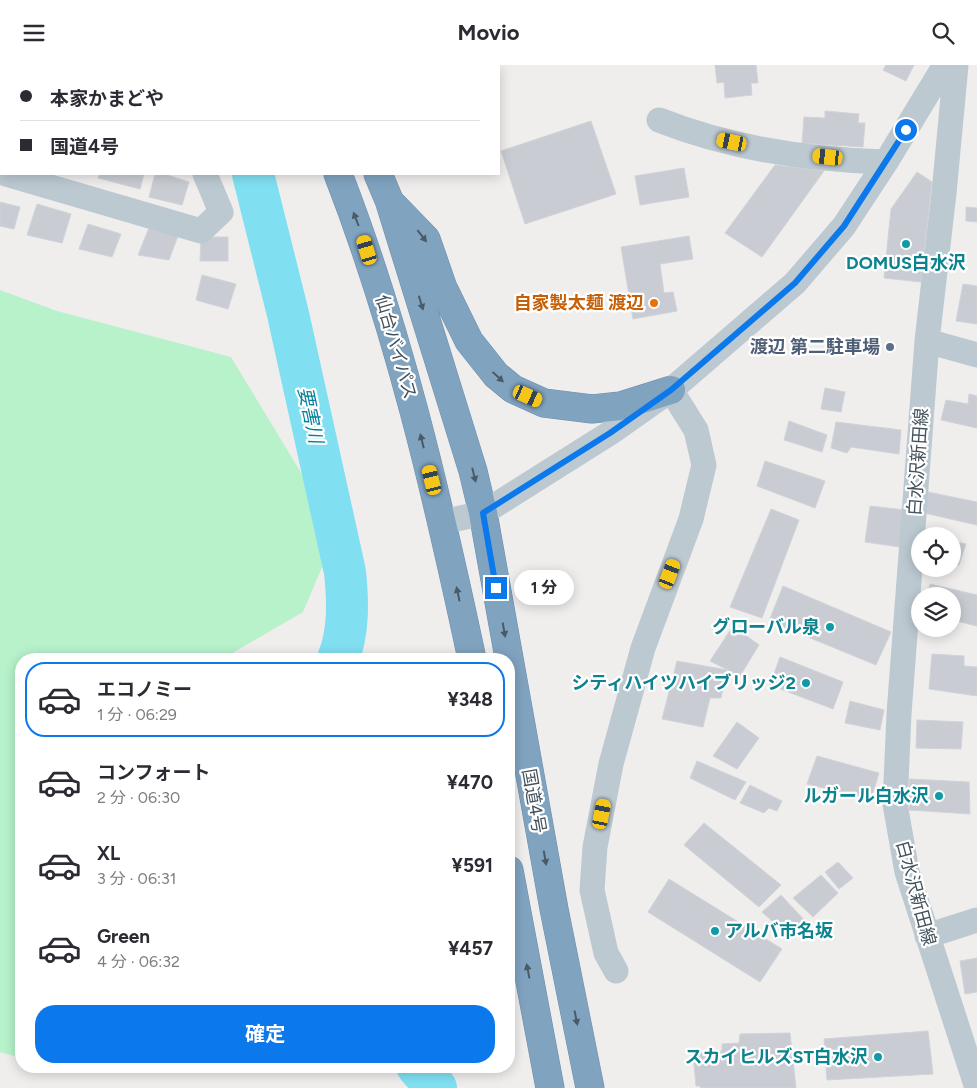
<!DOCTYPE html>
<html lang="ja">
<meta charset="utf-8">
<style>
body{margin:0;font-family:Figtree,"Noto Sans JP",sans-serif;background:#f7f7f7;color:#2b2b33;height:100vh;display:flex;flex-direction:column;font-size:19px;white-space:nowrap}
*{box-sizing:border-box;margin:0}
p{font-size:16px;color:#7c7c81}
.icon{flex:none;width:28px;height:28px;fill:none;stroke:currentColor;stroke-width:2;stroke-linecap:round;stroke-linejoin:round}
.map{position:relative;flex:1;overflow:hidden}
.side{position:absolute;left:15px;top:588px;width:500px;height:420px;display:flex;flex-direction:column;background:#fff;border-radius:20px;box-shadow:0 2px 12px #0003}
.side>*{flex:none}
.hud{position:absolute;left:0px;top:0px;width:500px;height:110px;box-shadow:0 2px 12px #0003;display:grid;align-content:center;height:110px;padding:0 20px;background:#fff}
.tools{position:absolute;left:911px;top:462px;display:grid;gap:10px}
.tools a{display:grid;place-items:center;width:50px;height:50px;border-radius:50%;background:#fff;box-shadow:0 2px 12px #0003;font-size:25px}
.end{position:absolute;width:22px;height:22px;margin:-11px;border:6px solid #0b78ec;background:#fff;box-shadow:0 0 0 2px #fff}
.from{border-radius:50%}
.bubble{position:absolute;height:35px;border-radius:18px;background:#fff;box-shadow:0 2px 12px #0003;font-size:16px;font-weight:700;line-height:35px;text-align:center}
.car{position:absolute;width:15px;height:30px;margin:-15px -8px;border-radius:6px;box-shadow:0 0 4px 1px #0007;background:linear-gradient(#f5c518 24%,#345 0 40%,#f5c518 0 76%,#345 0 86%,#f5c518 0)}
.hud b{display:flex;align-items:center;gap:18px;height:48px;font-size:19px}
.hud b+b{border-top:1px solid #e1e1e2}
.hud i{width:12px;height:12px;background:#2b2b33}
ul{padding:9px 0 0;list-style:none}
li{display:flex;align-items:center;gap:15px;height:75px;margin:0 10px 8px;padding:0 10px;border:2px solid transparent;border-radius:20px}
li div{flex:1}
li b{display:block;font-size:19px}
li em{font-style:normal;font-weight:700}
li.active{border-color:#0b78ec}
li>.icon{width:45px;height:45px;stroke-width:1.5}
.action{display:flex;gap:10px;margin-top:auto;padding:10px 20px}
.action a{flex:1;height:58px;border-radius:20px;background:#0b78ec;color:#fff;font-size:20px;font-weight:700;line-height:58px;text-align:center}
header{display:flex;justify-content:space-between;align-items:center;height:65px;padding:0 20px;background:#fff;font-size:22px;font-weight:700}
.map>svg:first-child{display:block}
.green{fill:#b7f2cb}
.lines{fill:none;stroke-linecap:round;stroke-linejoin:round}
.river{stroke:#80e0f2;stroke-width:42}
.building{fill:#c9ccd2;stroke:#d0d3d9}
.highway-casing{stroke:#6c8eac;stroke-width:29}
.minor{stroke:#bcc9d1;stroke-width:25}
.highway{stroke:#80a3c0;stroke-width:28}
.oneway{fill:#4a5a66}
.route{stroke:#0b78ec;stroke-width:6}
.culture-dot{fill:#0f9aa8;stroke:#fff;stroke-width:2}
.food-dot{fill:#e8710a;stroke:#fff;stroke-width:2}
.service-dot{fill:#5c6f8a;stroke:#fff;stroke-width:2}
.labels{text-anchor:middle;stroke-width:4.5;stroke-linejoin:round;paint-order:stroke}
.culture-label{font-size:18px;font-weight:bold;fill:#0d838f;stroke:#fff;text-anchor:end}
.food-label{font-size:18px;font-weight:bold;fill:#c56008;stroke:#fff;text-anchor:end}
.street-label{font-size:18px;fill:#44525c;stroke:#fff}
.service-label{font-size:18px;font-weight:bold;fill:#4e5e75;stroke:#fff;text-anchor:end}
.water-label{font-size:19px;font-style:italic;fill:#03819a;stroke:#fff}
</style>
<header><svg class="icon" aria-label="menu" viewBox="0 0 24 24"><path d="M4 6h16M4 12h16M4 18h16"/></svg>Movio<svg class="icon" aria-label="search" viewBox="0 0 24 24"><circle cx="10" cy="10" r="6"/><path d="M15 15l6 6"/></svg></header>
<div class="map">
<svg width="977" height="1023" viewBox="0 0 977 1023">
<rect width="100%" height="100%" fill="#f0eded"/>
<path class="green" d="M0 225 57 246 231 292 337 467 303 547 222 594H21V993L0 987Z"/>
<g class="lines">
<path class="river" d="M215 0V1
M253 109 288 249 345 507C348 536 349 567 338 594
M417 1001 436 1023"/>
</g>
<path class="building" d="M715 0H756L758 18H751L752 30 725 33 724 17 717 18Z
M886 0H914L906 16 883 5Z
M825 46 859 49 858 58H865L863 82 802 78 804 52 825 53Z
M591 56 616 129 525 159 501 86Z
M775 100 824 106 762 192 725 168Z
M684 103 689 132 640 140 635 111Z
M917 107 932 117 921 217 884 213 891 144Z
M100 109H144L140 124 98 113Z
M155 109H164L189 117 182 140 149 132Z
M0 137 20 142 14 164 0 161Z
M37 139 71 149 62 178 27 170Z
M966 142 977 143V157L966 156Z
M88 159 121 169 112 192 79 184Z
M149 163 178 171 169 195 138 190Z
M689 171 693 194 660 199 664 228 673 227 677 246 633 254 621 182Z
M201 172H228V196H200Z
M202 210 236 219 228 244 196 235Z
M963 219 977 221V259L956 256Z
M825 323 845 327 841 347 821 344Z
M969 329 977 331V363L941 355 946 335 968 339Z
M789 356 827 370 822 387 784 375Z
M836 357 901 365 899 389 851 382 847 388 831 383Z
M765 396 825 416 815 443 757 421Z
M928 427 977 437V460L924 448Z
M870 441 905 445 900 482 865 477Z
M771 444 799 455 762 553 730 542Z
M952 476 966 479 959 500 952 498Z
M930 519 977 530V561L952 555V531H927Z
M783 521 891 567 876 600 769 556Z
M733 561 759 580 740 611 710 596Z
M932 589 964 591V601L977 602V631L929 624Z
M780 592 843 617 833 644 770 620Z
M677 596 727 605 721 633H710L703 662 662 654Z
M850 636 884 645 880 665 845 658Z
M917 655 963 657 961 684 916 683Z
M737 657 759 673 737 704 713 691Z
M817 691 879 708 871 734 807 719Z
M697 696 746 717 735 735 690 713Z
M909 714 969 717 970 749 909 745Z
M750 720 782 736 777 746 769 743 764 748 740 738Z
M704 758 781 820 759 842 684 780Z
M838 797 853 813 839 824 825 807Z
M821 810 838 828 813 852 793 833Z
M669 814 782 884 760 917 648 847Z
M781 830 807 858 790 872 762 847Z
M977 893V927L965 929 960 896Z
M928 966 933 1009 827 1015 824 974Z
M790 968 796 1023H701L700 1021H696L693 988 722 986V979L739 978 740 969Z"/>
<g class="lines">
<defs>
<path id="highway" d="M294 0V1
M334 0 335 1
M338 109C399 266 437 430 472 594
M378 109 389 135 473 406 483 448 554 844 590 1023
M393 140 426 174 443 223 469 276 496 310 513 324 544 338 592 344 620 341 671 325
M509 805 550 1023"/>
</defs>
<use href="#highway" class="highway-casing"/>
<path class="minor" d="M101 0 106 1
M160 0V1
M956 0 944 128 927 276 899 649 895 739 907 807 977 1023
M659 55C730 83 810 95 886 97
M6 109 201 166 221 147 205 109
M927 276 977 290
M443 457 483 448 610 368 671 325 795 218 844 161 886 97 945 0
M927 871 977 855
M616 906 606 888 592 825 595 782 611 699 643 583 691 454 704 400 696 365 671 325"/>
<use href="#highway" class="highway"/>
</g>
<defs><path id="oneway-solid" d="M-6-.8H1V-3.2L6.5 0L1 3.2V.8H-6Z" transform="scale(1.25)"/></defs>
<g class="oneway">
<use href="#oneway-solid" transform="translate(356 154) rotate(-111)"/>
<use href="#oneway-solid" transform="translate(422 171) rotate(52)"/>
<use href="#oneway-solid" transform="translate(421 238) rotate(73)"/>
<use href="#oneway-solid" transform="translate(498 312) rotate(43)"/>
<use href="#oneway-solid" transform="translate(422 376) rotate(-104)"/>
<use href="#oneway-solid" transform="translate(474 410) rotate(76)"/>
<use href="#oneway-solid" transform="translate(458 529) rotate(-102)"/>
<use href="#oneway-solid" transform="translate(504 565) rotate(80)"/>
<use href="#oneway-solid" transform="translate(545 793) rotate(80)"/>
<use href="#oneway-solid" transform="translate(528 906) rotate(-101)"/>
<use href="#oneway-solid" transform="translate(576 953) rotate(79)"/>
</g>
<g class="lines">
<path class="route" d="M496 523 483 448 610 368 671 325 795 218 844 161 906 65"/>
</g>
<g class="culture-dot">
<circle cx="906" cy="179" r="5"/>
<circle cx="830" cy="562" r="5"/>
<circle cx="806" cy="618" r="5"/>
<circle cx="939" cy="731" r="5"/>
<circle cx="715" cy="866" r="5"/>
<circle cx="878" cy="992" r="5"/>
</g>
<circle class="food-dot" cx="654" cy="238" r="5"/>
<circle class="service-dot" cx="890" cy="282" r="5"/>
<g class="labels">
<g class="culture-label">
<text x="906" y="204" text-anchor="middle">DOMUS白水沢</text>
<text x="820" y="568">グローバル泉</text>
<text x="796" y="624">シティハイツハイブリッジ2</text>
<text x="929" y="737">ルガール白水沢</text>
<text x="725" y="872" text-anchor="start">アルバ市名坂</text>
<text x="868" y="998">スカイヒルズST白水沢</text>
</g>
<g class="food-label">
<text x="644" y="244">自家製太麺 渡辺</text>
</g>
<g class="street-label">
<text transform="translate(396 282) rotate(74)" y="6">仙台バイパス</text>
<text transform="translate(918 397) rotate(-86)" y="6">白水沢新田線</text>
<text transform="translate(534 736) rotate(80)" y="6">国道4号</text>
<text transform="translate(916 828) rotate(75)" y="6">白水沢新田線</text>
</g>
<g class="service-label">
<text x="880" y="288">渡辺 第二駐車場</text>
</g>
<g class="water-label">
<text transform="translate(311 350) rotate(78)" y="7">要害川</text>
</g>
</g>
</svg>
<div class="tools">
<a><svg class="icon" aria-label="locate" viewBox="0 0 24 24"><circle cx="12" cy="12" r="6"/><path d="M12 2v4M12 18v4M2 12h4M18 12h4"/></svg></a>
<a><svg class="icon" aria-label="layers" viewBox="0 0 24 24"><path d="M12 4l9 5-9 5-9-5zM3 14l9 5 9-5"/></svg></a>
</div>
<i class="end from" style="left:906px;top:65px"></i>
<i class="end" style="left:496px;top:523px"></i>
<div class="bubble" style="left:514px;top:505px;width:60px">1 分</div>
<i class="car" style="left:732px;top:77px;rotate:282deg"></i>
<i class="car" style="left:828px;top:92px;rotate:276deg"></i>
<i class="car" style="left:367px;top:185px;rotate:343deg"></i>
<i class="car" style="left:528px;top:331px;rotate:114deg"></i>
<i class="car" style="left:432px;top:415px;rotate:346deg"></i>
<i class="car" style="left:670px;top:509px;rotate:21deg"></i>
<i class="car" style="left:602px;top:749px;rotate:11deg"></i>
<div class="hud">
<b><i class="from"></i>本家かまどや</b>
<b><i></i>国道4号</b>
</div>
<section class="side">
<ul>
<li class="active"><svg class="icon" aria-label="car" viewBox="0 0 24 24"><path d="M5 17H2v-5l4-1 3-4h7l3 4 3 1v5h-3M9 17h6M6 11h13"/><circle cx="7" cy="17" r="2"/><circle cx="17" cy="17" r="2"/></svg><div><b>エコノミー</b><p>1 分 · 06:29</p></div><em>¥348</em></li>
<li><svg class="icon" aria-label="car" viewBox="0 0 24 24"><path d="M5 17H2v-5l4-1 3-4h7l3 4 3 1v5h-3M9 17h6M6 11h13"/><circle cx="7" cy="17" r="2"/><circle cx="17" cy="17" r="2"/></svg><div><b>コンフォート</b><p>2 分 · 06:30</p></div><em>¥470</em></li>
<li><svg class="icon" aria-label="car" viewBox="0 0 24 24"><path d="M5 17H2v-5l4-1 3-4h7l3 4 3 1v5h-3M9 17h6M6 11h13"/><circle cx="7" cy="17" r="2"/><circle cx="17" cy="17" r="2"/></svg><div><b>XL</b><p>3 分 · 06:31</p></div><em>¥591</em></li>
<li><svg class="icon" aria-label="car" viewBox="0 0 24 24"><path d="M5 17H2v-5l4-1 3-4h7l3 4 3 1v5h-3M9 17h6M6 11h13"/><circle cx="7" cy="17" r="2"/><circle cx="17" cy="17" r="2"/></svg><div><b>Green</b><p>4 分 · 06:32</p></div><em>¥457</em></li>
</ul>
<div class="action"><a>確定</a></div>
</section>
</div>
